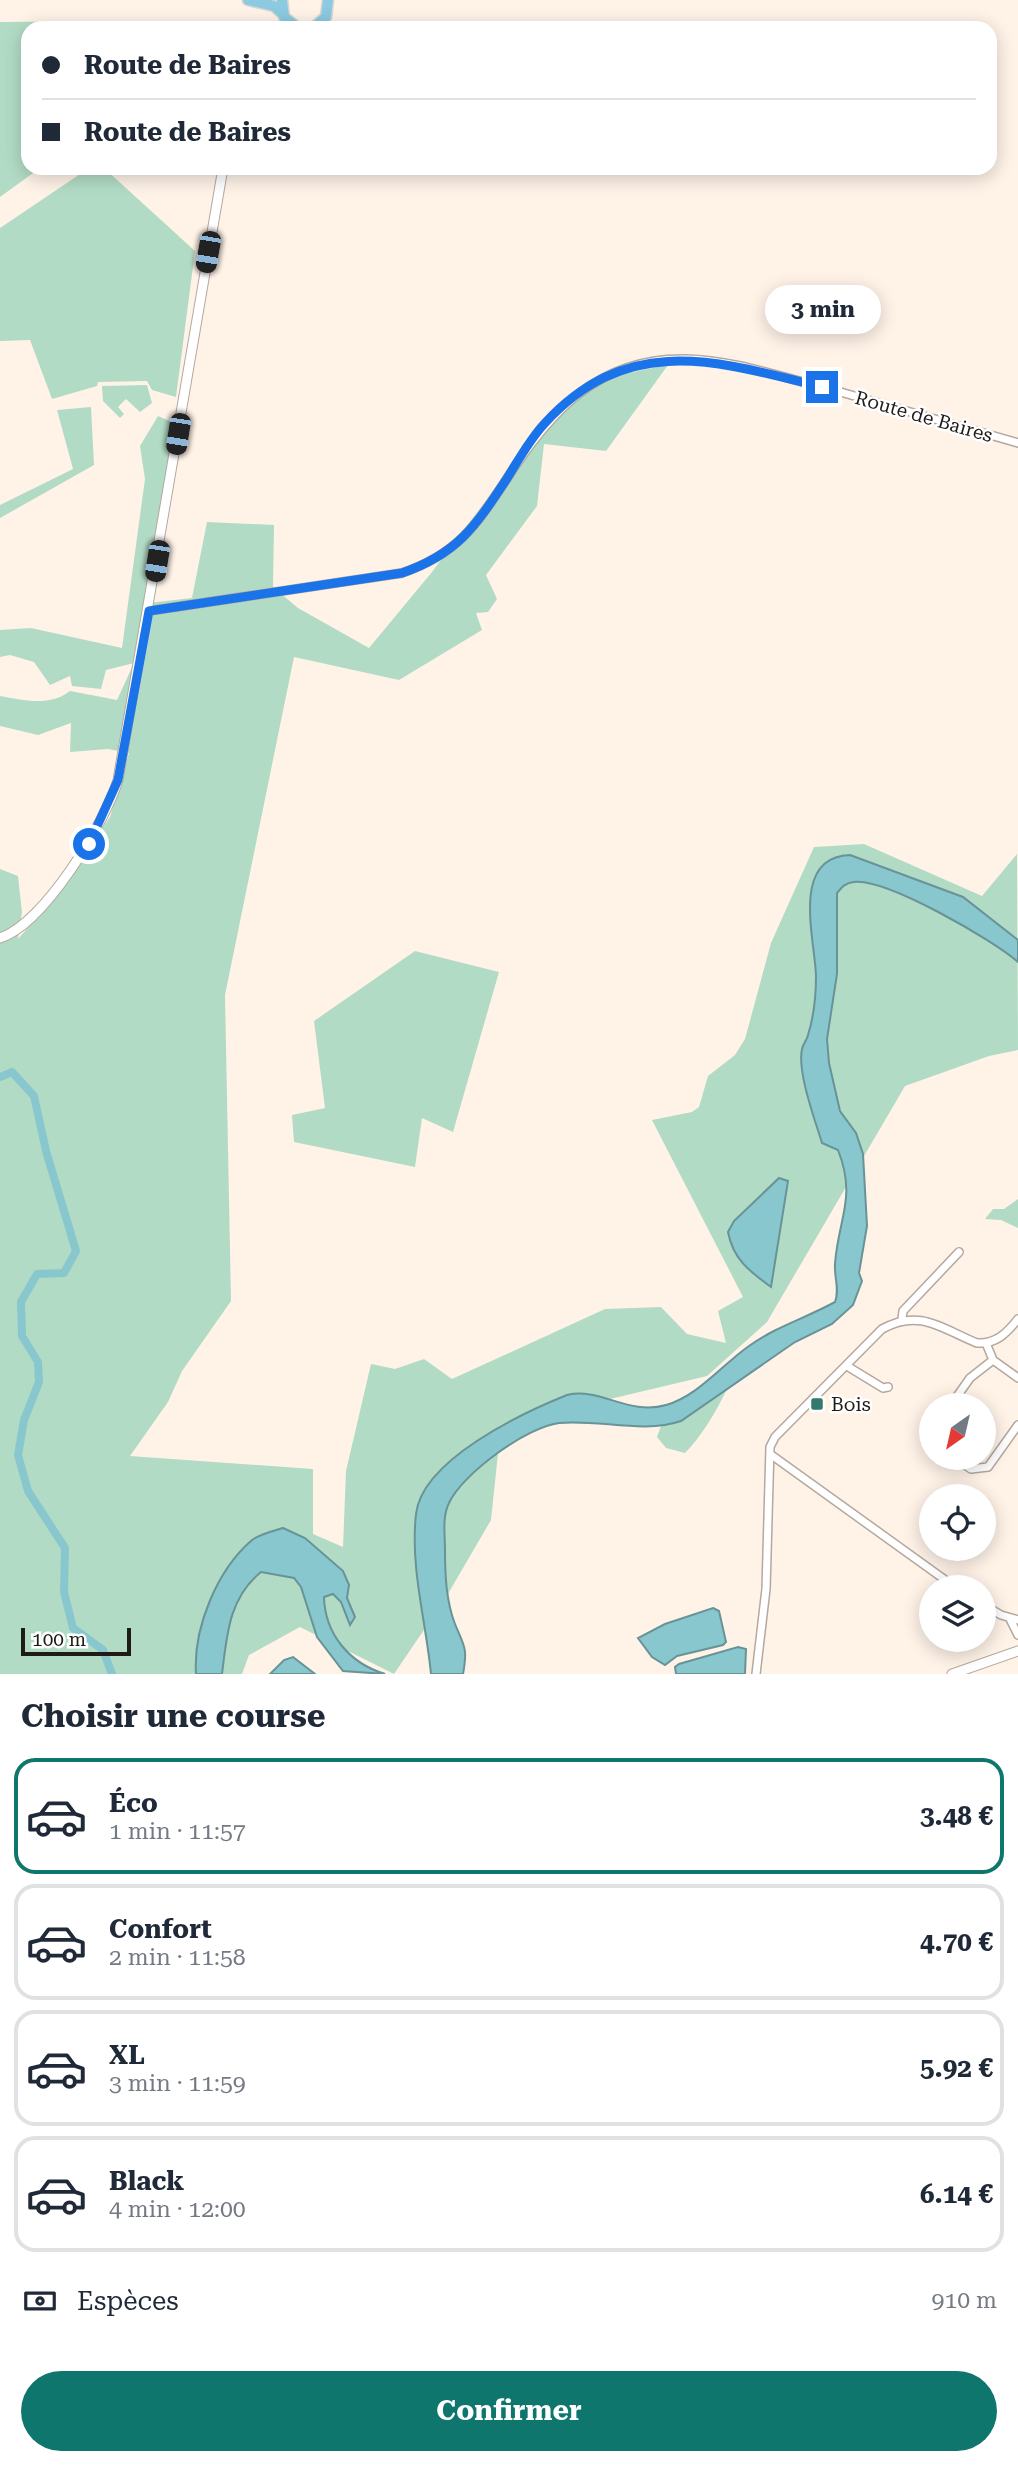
<!DOCTYPE html>
<html lang="fr">
<meta charset="utf-8">
<style>
body{margin:0;font-family:"Roboto Serif",serif;background:#f6f6f7;color:#1f2937;height:100vh;display:flex;flex-direction:column;font-size:26px;white-space:nowrap}
*{box-sizing:border-box;margin:0}
p{font-size:23px;color:#747a83}
.icon{flex:none;width:38px;height:38px;fill:none;stroke:currentColor;stroke-width:2;stroke-linecap:round;stroke-linejoin:round}
.map{position:relative;height:1674px;overflow:hidden}
.panel{display:flex;flex-direction:column;background:#fff;flex:1}
.panel>*{flex:none}
.banner{position:absolute;left:21px;top:21px;width:976px;height:154px;border-radius:21px;box-shadow:0 4px 18px #0003;display:grid;align-content:center;height:154px;padding:0 21px;background:#fff}
.needle{width:46px;rotate:214deg}
.buttons{position:absolute;left:919px;top:1393px;display:grid;gap:14px}
.buttons a{display:grid;place-items:center;width:77px;height:77px;border-radius:50%;background:#fff;box-shadow:0 4px 18px #0003;font-size:35px}
.scale{position:absolute;left:21px;bottom:18px;width:110px;box-sizing:border-box;padding-left:7px;border:4px solid #1f1b17;border-top:0;font-size:19px;line-height:24px;white-space:nowrap;color:#1f1b17;-webkit-text-stroke:5px #fff;paint-order:stroke}
.end{position:absolute;width:32px;height:32px;margin:-16px;border:9px solid #1a73e8;background:#fff;box-shadow:0 0 0 4px #fff}
.from{border-radius:50%}
.bubble{position:absolute;height:49px;border-radius:24px;background:#fff;box-shadow:0 4px 18px #0003;font-size:23px;font-weight:700;line-height:49px;text-align:center}
.car{position:absolute;width:21px;height:42px;margin:-21px -10px;border-radius:9px;box-shadow:0 0 5px 2px #0007;background:linear-gradient(#222 24%,#8ab4d8 0 40%,#222 0 76%,#8ab4d8 0 86%,#222 0)}
.banner b{display:flex;align-items:center;gap:24px;height:66px;font-size:26px}
.banner b+b{border-top:2px solid #e0e1e3}
.banner i{width:18px;height:18px;background:#1f2937}
ul{padding:0;list-style:none}
li{display:flex;align-items:center;gap:21px;height:116px;margin:0 14px 10px;padding:0 7px;border:4px solid #e0e1e3;border-radius:21px}
li div{flex:1}
li b{display:block;font-size:26px}
li em{font-style:normal;font-weight:700}
li.current{border-color:#0f766e}
li>.icon{width:63px;height:63px;stroke-width:1.5}
h2{padding:0 21px;font-size:32px;line-height:84px}
.pay{display:flex;align-items:center;gap:18px;height:77px;padding:0 21px;font-size:26px}
.pay p{margin-inline-start:auto}
.primary-button{display:flex;gap:14px;margin-top:auto;padding:14px 21px}
.primary-button a{flex:1;height:80px;border-radius:42px;background:#0f766e;color:#fff;font-size:28px;font-weight:700;line-height:80px;text-align:center}
.map>svg:first-child{display:block}
.green{fill:#b2dbc5}
.water{fill:#88c7ce;stroke:#689397;stroke-width:2}
.lines{fill:none;stroke-linecap:round;stroke-linejoin:round}
.canal{stroke:#88c7ce;stroke-width:8}
.minor-casing{stroke:#b4a89f;stroke-width:10}
.tertiary-casing{stroke:#b4a89f;stroke-width:11}
.primary-casing{stroke:#d7d6d5;stroke-width:13}
.minor{stroke:#fff;stroke-width:7}
.tertiary{stroke:#fff;stroke-width:9}
.primary{stroke:#8bcae0;stroke-width:10}
.route{stroke:#1a73e8;stroke-width:9}
.poi-dot{fill:#33786d;stroke:#fff;stroke-width:2.5}
.labels{text-anchor:middle;stroke-width:5;stroke-linejoin:round;paint-order:stroke}
.street-label{font-size:19px;fill:#1f1b17;stroke:#fff}
.poi-label{font-size:19px;fill:#1f1b17;stroke:#fff;text-anchor:start}
</style>
<div class="map">
<svg width="1018" height="1674" viewBox="0 0 1018 1674">
<rect width="100%" height="100%" fill="#fff3e8"/>
<path class="green" d="M106 21 124 28H28V168H40L0 197V22Z
M89 168H104L195 251 176 397 152 390 147 381 98 382 97 386 52 399 30 340 0 341V228Z
M668 365 606 451 544 444 537 506 486 575 497 599 488 612 476 613 482 630 399 680 294 657 225 995 231 1301 182 1371 168 1402 130 1456 313 1469V1534L343 1547 346 1471 371 1364 395 1369 424 1359 452 1379 605 1309 661 1307 687 1334 726 1343 718 1311 743 1297 652 1120 692 1112 699 1107 708 1076 735 1055 745 1039 771 943 814 847 864 844 982 896 1017 854 1018 1050 989 1056 905 1086 767 1322 707 1376 501 1425 491 1520 445 1599 394 1674 300 1627 249 1655 242 1674H0V869L18 876 22 912 18 939 66 884 110 817 129 753 108 749 70 752 71 723 38 735 0 726V696C23 700 50 707 70 691L117 700 134 663 106 670 101 689 72 686 70 676 50 685 34 662 10 655 0 657V630L31 628 122 648 145 479 140 446 158 416 176 424 148 603 192 598 207 522 274 525 273 587 298 608 369 648 432 572 546 421 606 377Z
M147 385 152 403 140 412 126 399 118 407 124 414 120 418 103 401 102 386Z
M91 407 94 465 0 518V505L73 469 57 410Z
M415 951 499 972 453 1132 422 1118 415 1167 294 1142 292 1115 325 1108 314 1021Z
M1018 1199V1228L1001 1220 985 1219 993 1209H1004Z
M727 1389C717 1410 702 1436 685 1453L666 1448 657 1437 661 1426 692 1414Z"/>
<path class="water" d="M850 855 963 897 1018 940V962C993 940 886 878 854 882 845 883 842 887 837 893V974L827 1039 829 1063 840 1111 856 1133 863 1154 867 1226 859 1273 862 1281 853 1305 832 1324 795 1342 681 1421C643 1434 599 1419 559 1423 527 1427 463 1473 449 1503 442 1517 445 1534 445 1550 445 1574 446 1601 455 1624 464 1646 468 1647 463 1674H431C426 1621 410 1568 416 1514 422 1460 522 1413 567 1395 600 1387 629 1416 666 1405 698 1396 723 1364 749 1346 777 1326 806 1318 835 1302 840 1289 834 1278 835 1264 838 1219 857 1198 838 1150L822 1143C815 1120 797 1072 802 1049 803 1044 807 1040 808 1035 814 1016 816 996 816 976 815 939 790 857 850 855Z
M779 1178 788 1181 771 1287C749 1271 733 1259 728 1232L734 1221Z
M283 1528 305 1538 343 1571 349 1585 347 1598 355 1617 350 1625 341 1602 333 1594 324 1597C325 1634 349 1663 385 1674L343 1671 317 1637 301 1587 294 1578 261 1572C229 1598 227 1634 222 1674H196C193 1628 217 1570 252 1540 260 1534 273 1531 283 1528Z
M713 1608 719 1611 726 1642 723 1645 677 1656 665 1665 652 1657 638 1638 665 1624Z
M738 1647 746 1649 745 1674H676L675 1667 679 1664Z
M293 1657 315 1674H270L284 1660Z"/>
<g class="lines">
<path class="canal" d="M0 1077 12 1072 34 1096 46 1151 76 1251 64 1273 37 1274 21 1302 22 1336 38 1362 39 1382 24 1420 18 1455 28 1491 65 1548 64 1592 73 1628 103 1650 112 1674"/>
<defs>
<path id="minor" d="M830 389 1018 443
M149 611 402 573C457 554 475 527 506 480 549 413 598 357 686 359 731 360 778 376 822 387
M902 1319 903 1311 959 1252
M986 1343 993 1360 1018 1378
M847 1366 883 1388 888 1387
M951 1405 970 1378 993 1360
M770 1454 955 1587
M955 1458 971 1469 988 1467 1018 1425
M984 1605 1001 1615 1018 1620
M1010 1619 1018 1635
M756 1674 766 1589 770 1447 775 1437 882 1329C920 1308 942 1329 977 1343 996 1344 1006 1334 1018 1319"/>
<path id="tertiary" d="M0 938C44 924 105 823 118 780L223 168
M952 1674 1018 1651"/>
<path id="primary" d="M248 0 274 6 283 14
M282 0 284 17 298 28
M313 28 326 17 328 0"/>
</defs>
<use href="#minor" class="minor-casing"/>
<use href="#tertiary" class="tertiary-casing"/>
<use href="#primary" class="primary-casing"/>
<use href="#minor" class="minor"/>
<use href="#tertiary" class="tertiary"/>
<use href="#primary" class="primary"/>
</g>
<g class="lines">
<path class="route" d="M89 844 118 780 149 611 402 573C457 554 475 527 506 480 518 461 529 440 545 423 629 332 717 361 822 387"/>
</g>
<rect class="poi-dot" x="810" y="1397" width="14" height="14" rx="3.5"/>
<g class="labels">
<g class="street-label">
<text transform="translate(924 416) rotate(16)" y="7">Route de Baires</text>
</g>
<g class="poi-label">
<text x="831" y="1411">Bois</text>
</g>
</g>
</svg>
<div class="buttons">
<a><svg class="needle" viewBox="-14 -14 28 28"><path d="M0-13l5 13h-10z" fill="#e53935"/><path d="M0 13l5-13h-10z" fill="#747a83"/></svg></a>
<a><svg class="icon" aria-label="locate" viewBox="0 0 24 24"><circle cx="12" cy="12" r="6"/><path d="M12 2v4M12 18v4M2 12h4M18 12h4"/></svg></a>
<a><svg class="icon" aria-label="layers" viewBox="0 0 24 24"><path d="M12 4l9 5-9 5-9-5zM3 14l9 5 9-5"/></svg></a>
</div>
<div class="scale">100 m</div>
<i class="end from" style="left:89px;top:844px"></i>
<i class="end" style="left:822px;top:387px"></i>
<div class="bubble" style="left:765px;top:285px;width:116px">3 min</div>
<i class="car" style="left:208px;top:252px;rotate:190deg"></i>
<i class="car" style="left:178px;top:434px;rotate:189deg"></i>
<i class="car" style="left:157px;top:561px;rotate:189deg"></i>
<div class="banner">
<b><i class="from"></i>Route de Baires</b>
<b><i></i>Route de Baires</b>
</div>
</div>
<section class="panel">
<h2>Choisir une course</h2>
<ul>
<li class="current"><svg class="icon" aria-label="car" viewBox="0 0 24 24"><path d="M5 17H2v-5l4-1 3-4h7l3 4 3 1v5h-3M9 17h6M6 11h13"/><circle cx="7" cy="17" r="2"/><circle cx="17" cy="17" r="2"/></svg><div><b>Éco</b><p>1 min · 11:57</p></div><em>3.48 €</em></li>
<li><svg class="icon" aria-label="car" viewBox="0 0 24 24"><path d="M5 17H2v-5l4-1 3-4h7l3 4 3 1v5h-3M9 17h6M6 11h13"/><circle cx="7" cy="17" r="2"/><circle cx="17" cy="17" r="2"/></svg><div><b>Confort</b><p>2 min · 11:58</p></div><em>4.70 €</em></li>
<li><svg class="icon" aria-label="car" viewBox="0 0 24 24"><path d="M5 17H2v-5l4-1 3-4h7l3 4 3 1v5h-3M9 17h6M6 11h13"/><circle cx="7" cy="17" r="2"/><circle cx="17" cy="17" r="2"/></svg><div><b>XL</b><p>3 min · 11:59</p></div><em>5.92 €</em></li>
<li><svg class="icon" aria-label="car" viewBox="0 0 24 24"><path d="M5 17H2v-5l4-1 3-4h7l3 4 3 1v5h-3M9 17h6M6 11h13"/><circle cx="7" cy="17" r="2"/><circle cx="17" cy="17" r="2"/></svg><div><b>Black</b><p>4 min · 12:00</p></div><em>6.14 €</em></li>
</ul>
<div class="pay"><svg class="icon" aria-label="cash" viewBox="0 0 24 24"><path d="M3 7h18v10H3z"/><circle cx="12" cy="12" r="2"/></svg>Espèces<p>910 m</p></div>
<div class="primary-button"><a>Confirmer</a></div>
</section>
